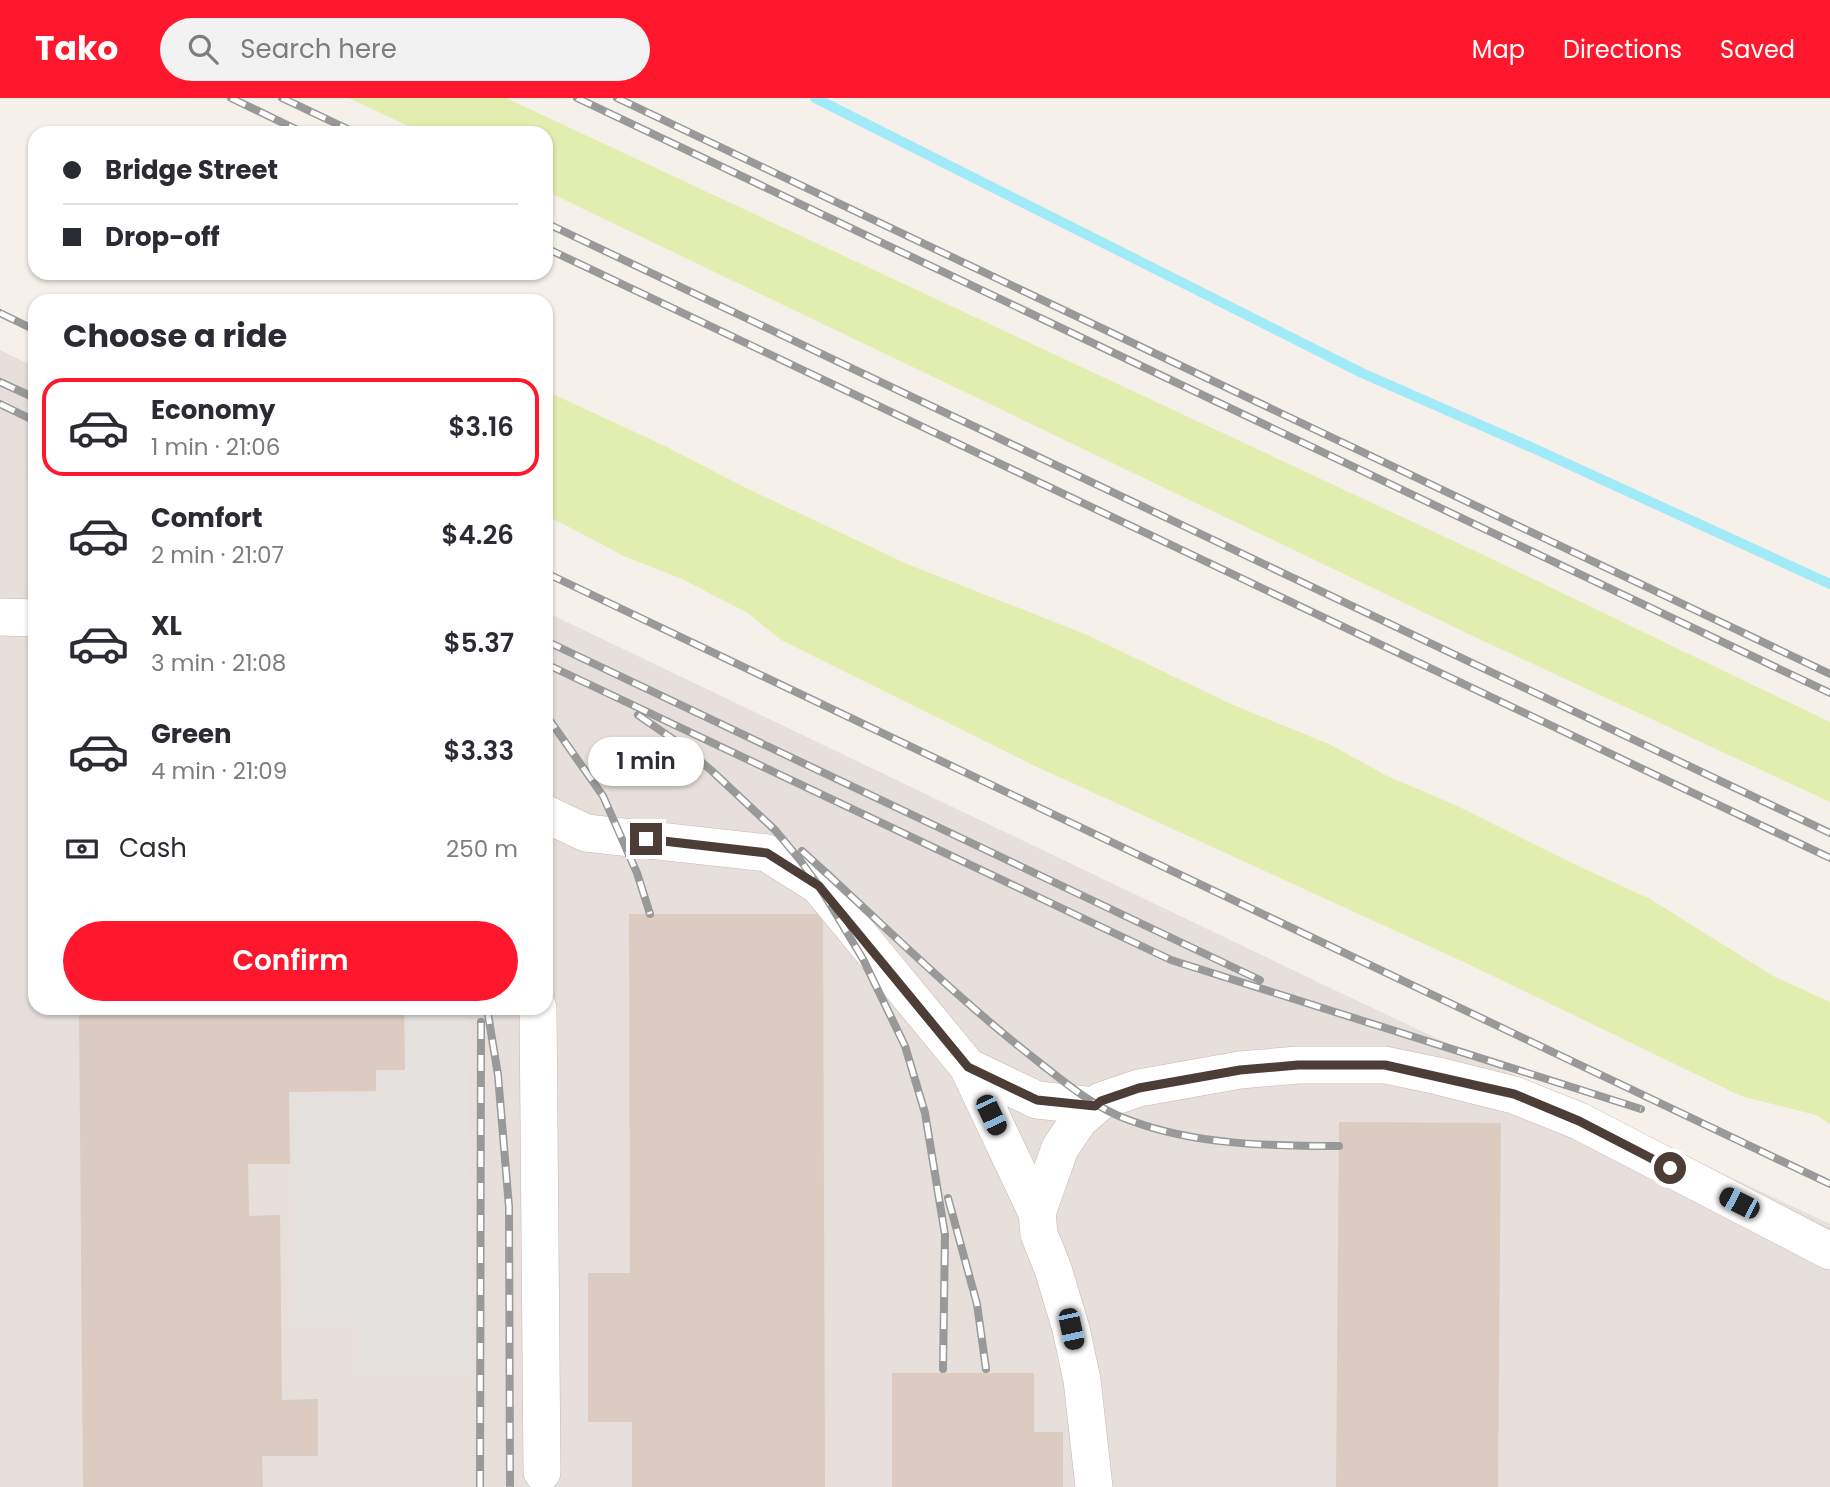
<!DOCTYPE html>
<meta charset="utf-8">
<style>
body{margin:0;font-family:Poppins,sans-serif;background:#f2f2f3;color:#2b2b33;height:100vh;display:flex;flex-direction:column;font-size:26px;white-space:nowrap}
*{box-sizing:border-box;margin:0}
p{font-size:23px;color:#7c7c81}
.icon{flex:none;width:38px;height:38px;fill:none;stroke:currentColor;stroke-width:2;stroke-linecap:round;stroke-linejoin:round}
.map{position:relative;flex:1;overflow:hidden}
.sheet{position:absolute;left:28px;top:196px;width:525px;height:721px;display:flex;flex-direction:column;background:#fff;border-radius:21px;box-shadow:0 2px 5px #0004}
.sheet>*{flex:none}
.hud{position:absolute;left:28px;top:28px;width:525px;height:154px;border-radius:21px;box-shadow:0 2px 5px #0004;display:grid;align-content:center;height:154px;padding:0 35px;background:#fff}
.end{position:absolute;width:32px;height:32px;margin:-16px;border:9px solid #4c3e37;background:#fff;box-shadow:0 0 0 4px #fff}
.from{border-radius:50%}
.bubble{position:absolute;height:49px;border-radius:24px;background:#fff;box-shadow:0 2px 5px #0004;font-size:23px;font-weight:600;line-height:49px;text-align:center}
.car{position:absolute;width:21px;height:42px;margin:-21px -10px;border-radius:9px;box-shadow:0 0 5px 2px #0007;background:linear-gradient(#222 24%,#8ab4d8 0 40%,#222 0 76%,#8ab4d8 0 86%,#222 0)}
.hud b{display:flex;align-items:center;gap:24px;height:66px;font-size:26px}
.hud b+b{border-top:2px solid #e1e1e2}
.hud i{width:18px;height:18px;background:#2b2b33}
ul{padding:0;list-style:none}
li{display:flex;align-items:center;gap:21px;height:98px;margin:0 14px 10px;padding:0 21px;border:4px solid transparent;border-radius:21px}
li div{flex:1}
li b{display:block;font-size:26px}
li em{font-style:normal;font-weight:600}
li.active{border-color:#ff182d}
li>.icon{width:63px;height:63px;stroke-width:1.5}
h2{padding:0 35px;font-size:32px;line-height:84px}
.pay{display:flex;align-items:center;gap:18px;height:77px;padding:0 35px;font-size:26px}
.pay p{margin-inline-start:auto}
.button{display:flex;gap:14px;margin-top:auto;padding:14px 35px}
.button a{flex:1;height:80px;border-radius:42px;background:#ff182d;color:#fff;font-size:28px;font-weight:600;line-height:80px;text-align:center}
header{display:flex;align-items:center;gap:42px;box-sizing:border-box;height:98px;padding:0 35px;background:#ff182d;color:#fff}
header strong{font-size:33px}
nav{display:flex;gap:38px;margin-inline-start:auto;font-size:24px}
.search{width:490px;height:63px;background:#f2f2f3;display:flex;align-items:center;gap:18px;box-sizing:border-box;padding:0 24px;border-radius:38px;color:#7c7c81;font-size:26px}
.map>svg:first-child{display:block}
.industrial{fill:#e6dfdb}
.green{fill:#e1eeaf}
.parking{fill:#e5e1df}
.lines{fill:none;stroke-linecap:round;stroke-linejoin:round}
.stream{stroke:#a1eaf8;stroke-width:10}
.building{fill:#dccbc1}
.minor-casing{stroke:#c6b8ae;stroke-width:38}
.minor{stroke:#fff;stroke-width:37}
.rail-casing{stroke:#999;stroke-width:8}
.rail{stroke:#fff;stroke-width:5;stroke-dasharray:16;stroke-linecap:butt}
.route{stroke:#4c3e37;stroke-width:9}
</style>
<header>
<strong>Tako</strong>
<div class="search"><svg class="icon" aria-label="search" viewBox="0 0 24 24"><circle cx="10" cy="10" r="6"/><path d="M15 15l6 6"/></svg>Search here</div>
<nav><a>Map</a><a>Directions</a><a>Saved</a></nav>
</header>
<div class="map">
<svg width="1830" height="1389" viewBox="0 0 1830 1389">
<rect width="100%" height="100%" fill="#f6f0ea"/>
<path class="industrial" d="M0 252 35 269V910H546V514L1324 887 1830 1126V1389H0Z"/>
<path class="green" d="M349 0H506L1475 453 1830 624V704L1477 540 546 93V35H423Z
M546 293 663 347 748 391 907 466 1085 536 1231 606 1331 647 1385 677 1453 706 1574 766 1650 801 1775 879 1830 904V1026L1816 1017 1741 998 1466 865 1035 668 781 542 748 515 682 481 626 459 546 417Z"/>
<path class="parking" d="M407 910H467L472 1274 358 1273V1228H294L292 997 379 996V975L407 974Z"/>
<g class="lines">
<path class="stream" d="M815 0 1362 275 1533 350 1830 486"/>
</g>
<path class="building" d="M629 816H823L825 1389H632V1324H588V1175H630Z
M79 910H404L405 972H376V993L289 994 290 1066H248L249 1118 280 1117 282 1302 318 1301V1358H262L263 1389H83Z
M1339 1024 1501 1025 1498 1389H1336Z
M892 1275H1034V1334H1063V1389H892Z"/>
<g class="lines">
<defs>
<path id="minor" d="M0 519 35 520
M546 716 586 735 767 755 819 788 968 969 1037 1115
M538 910 542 1374
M968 969 1037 1002 1095 1008
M1094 1389 1082 1282 1071 1231 1053 1171 1039 1136 1037 1115 1060 1050 1079 1022 1101 1003 1139 990 1240 972 1298 967H1385L1438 978 1514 997 1579 1023 1830 1153"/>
</defs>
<use href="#minor" class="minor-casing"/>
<use href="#minor" class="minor"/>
<defs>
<path id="rail" d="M231 0 304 35
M282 0 356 35
M577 0 1830 595
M617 0 1830 576
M546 125 1830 735
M546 150 1830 760
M0 215 35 232
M0 284 35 300
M0 306 35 323
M546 475 1830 1086
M546 543 1260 882
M546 566 1171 862 1641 1011
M546 617 603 698 637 775 650 816
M638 617 680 646 712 673 775 732 800 762 819 788 863 861 905 948 925 1015 945 1137 943 1271
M802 753C881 824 956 900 1040 965 1068 987 1095 1010 1129 1022 1195 1047 1269 1048 1339 1048
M487 910 498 977 509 1109 510 1389
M948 1100 977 1206 986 1271
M480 1389 481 924"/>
</defs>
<use href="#rail" class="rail-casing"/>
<use href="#rail" class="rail"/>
</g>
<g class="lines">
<path class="route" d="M646 741 767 755 819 788 968 969 1037 1002 1095 1008 1101 1003 1139 990 1240 972 1298 967H1385L1514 996 1579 1023 1670 1070"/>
</g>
</svg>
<i class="end from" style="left:1670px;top:1070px"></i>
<i class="end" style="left:646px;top:741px"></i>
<div class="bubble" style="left:588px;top:639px;width:116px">1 min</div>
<i class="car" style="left:991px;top:1017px;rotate:155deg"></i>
<i class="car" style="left:1739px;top:1105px;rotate:297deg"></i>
<i class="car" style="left:1071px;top:1231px;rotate:168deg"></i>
<div class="hud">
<b><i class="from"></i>Bridge Street</b>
<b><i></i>Drop-off</b>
</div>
<section class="sheet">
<h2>Choose a ride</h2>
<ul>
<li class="active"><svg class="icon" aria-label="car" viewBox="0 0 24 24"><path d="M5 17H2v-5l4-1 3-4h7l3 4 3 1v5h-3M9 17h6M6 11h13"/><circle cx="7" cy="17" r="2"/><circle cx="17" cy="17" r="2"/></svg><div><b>Economy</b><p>1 min · 21:06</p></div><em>$3.16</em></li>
<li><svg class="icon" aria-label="car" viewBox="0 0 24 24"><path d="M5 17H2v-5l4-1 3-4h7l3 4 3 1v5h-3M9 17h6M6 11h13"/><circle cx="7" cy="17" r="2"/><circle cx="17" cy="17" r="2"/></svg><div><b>Comfort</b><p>2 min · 21:07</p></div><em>$4.26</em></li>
<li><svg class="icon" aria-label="car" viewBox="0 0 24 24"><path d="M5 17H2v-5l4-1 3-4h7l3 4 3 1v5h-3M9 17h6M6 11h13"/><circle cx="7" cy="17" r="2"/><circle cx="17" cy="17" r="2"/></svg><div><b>XL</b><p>3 min · 21:08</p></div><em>$5.37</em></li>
<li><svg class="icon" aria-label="car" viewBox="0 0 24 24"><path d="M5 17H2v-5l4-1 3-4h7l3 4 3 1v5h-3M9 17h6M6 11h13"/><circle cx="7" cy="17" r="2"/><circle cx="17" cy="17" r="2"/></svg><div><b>Green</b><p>4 min · 21:09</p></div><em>$3.33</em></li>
</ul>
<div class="pay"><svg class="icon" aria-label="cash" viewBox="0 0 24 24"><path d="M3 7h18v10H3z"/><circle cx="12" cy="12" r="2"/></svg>Cash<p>250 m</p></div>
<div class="button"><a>Confirm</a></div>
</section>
</div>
